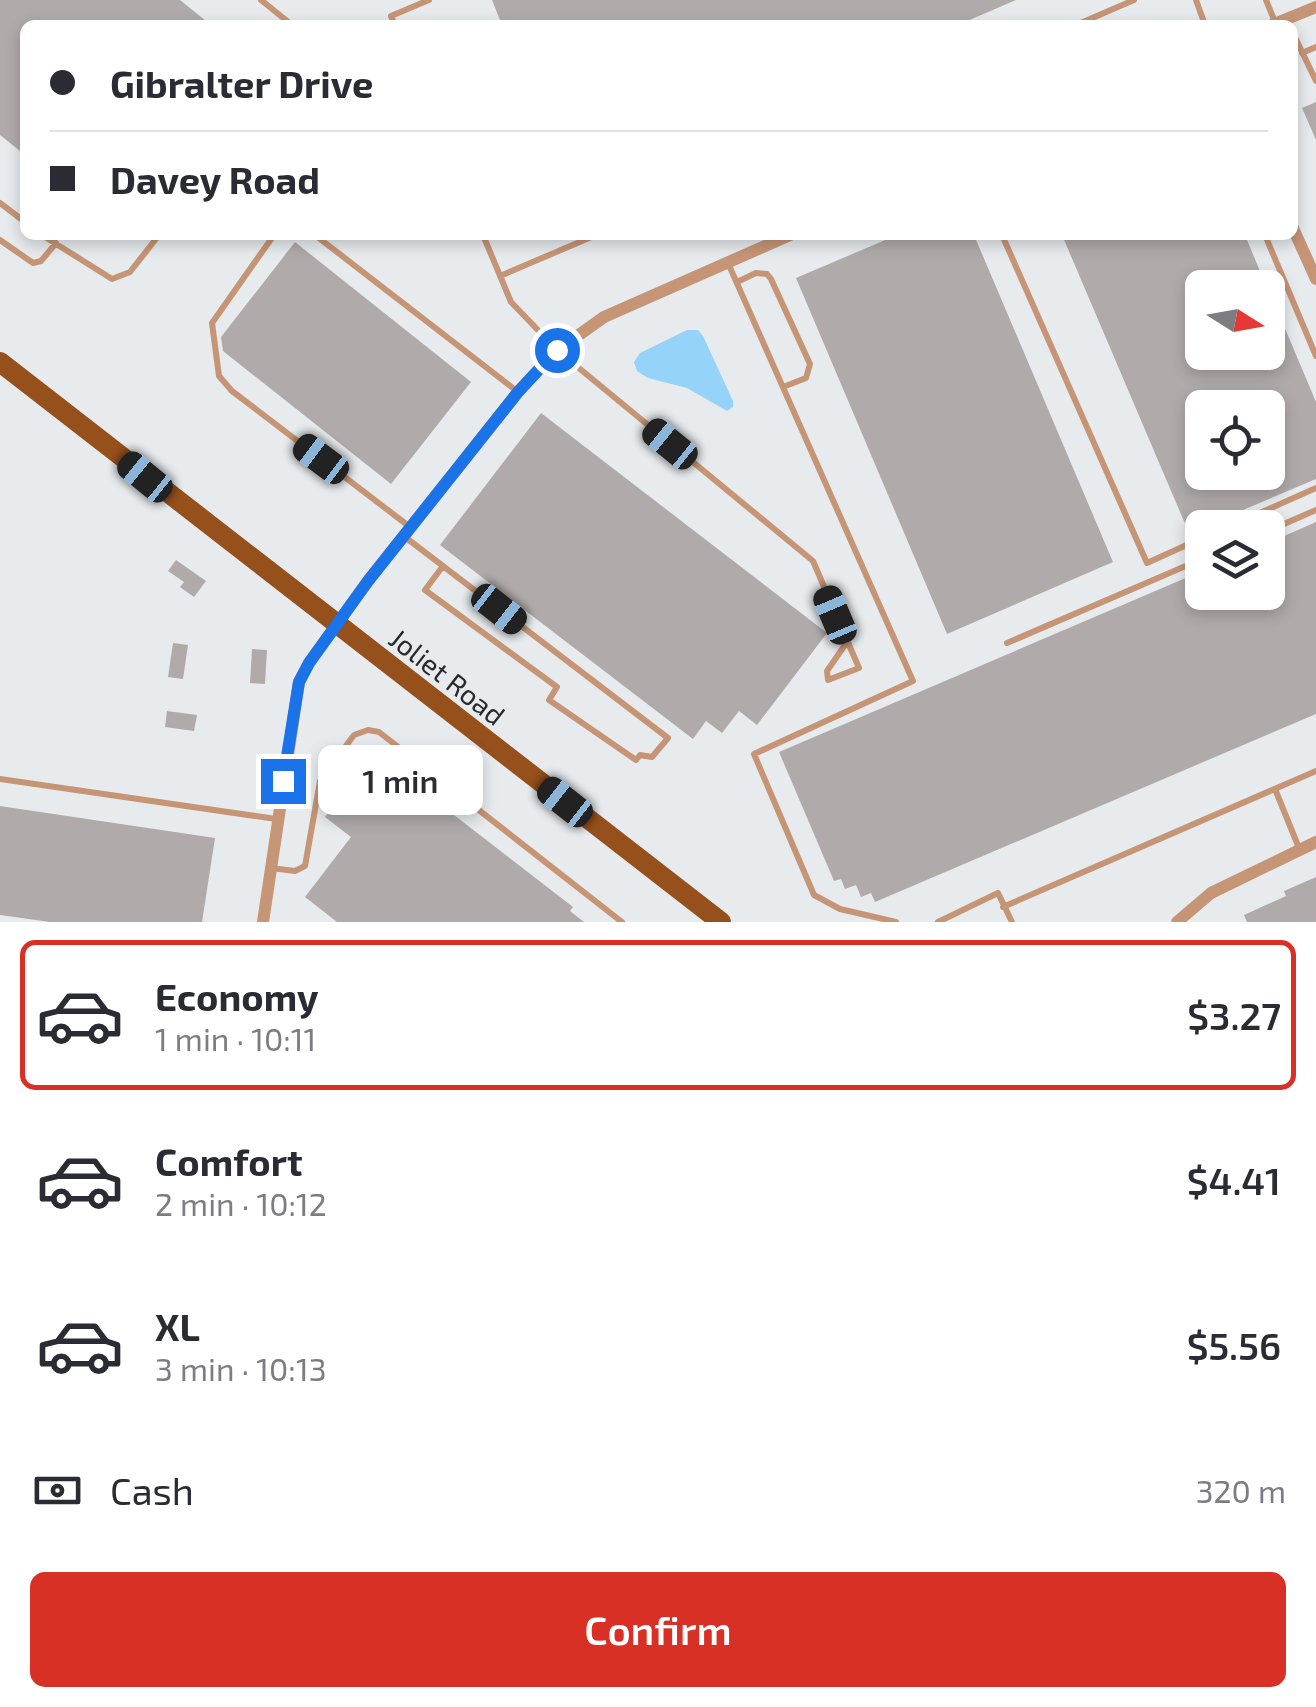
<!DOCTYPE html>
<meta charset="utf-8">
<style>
body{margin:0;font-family:"Exo 2",sans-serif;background:#f7f7f7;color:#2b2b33;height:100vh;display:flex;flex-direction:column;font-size:38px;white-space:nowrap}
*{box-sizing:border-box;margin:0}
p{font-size:32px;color:#7c7c81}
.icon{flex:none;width:55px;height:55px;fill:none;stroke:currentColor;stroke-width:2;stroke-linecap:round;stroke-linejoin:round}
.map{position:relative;height:922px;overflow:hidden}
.drawer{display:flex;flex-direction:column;background:#fff;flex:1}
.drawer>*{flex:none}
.guide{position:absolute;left:20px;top:20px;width:1278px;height:220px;border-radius:15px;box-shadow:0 5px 15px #0003;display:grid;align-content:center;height:220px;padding:0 30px;background:#fff}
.needle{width:65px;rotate:101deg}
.fabs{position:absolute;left:1185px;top:270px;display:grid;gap:20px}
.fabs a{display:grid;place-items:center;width:100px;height:100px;border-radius:15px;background:#fff;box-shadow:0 5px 15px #0003;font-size:50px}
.end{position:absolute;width:45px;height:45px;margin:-22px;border:12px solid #1a73e8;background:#fff;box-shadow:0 0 0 5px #fff}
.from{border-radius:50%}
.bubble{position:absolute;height:70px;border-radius:15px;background:#fff;box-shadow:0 5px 15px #0003;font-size:32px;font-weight:600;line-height:70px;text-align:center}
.car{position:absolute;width:30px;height:60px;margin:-30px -15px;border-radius:12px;box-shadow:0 0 8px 2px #0007;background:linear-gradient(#222 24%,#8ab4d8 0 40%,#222 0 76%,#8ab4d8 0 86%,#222 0)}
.guide b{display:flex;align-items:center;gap:35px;height:95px;font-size:38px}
.guide b+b{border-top:2px solid #e1e1e2}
.guide i{width:25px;height:25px;background:#2b2b33}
ul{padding:18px 0 0;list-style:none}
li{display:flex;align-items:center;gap:30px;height:150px;margin:0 20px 15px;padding:0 10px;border:5px solid transparent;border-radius:15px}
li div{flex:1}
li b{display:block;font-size:38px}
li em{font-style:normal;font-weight:600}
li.selected{border-color:#d93025}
li>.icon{width:90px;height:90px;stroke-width:1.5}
.pay{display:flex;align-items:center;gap:25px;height:110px;padding:0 30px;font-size:38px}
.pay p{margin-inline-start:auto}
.action{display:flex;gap:20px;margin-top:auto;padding:20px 30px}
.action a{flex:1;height:115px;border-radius:15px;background:#d93025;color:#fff;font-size:40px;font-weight:600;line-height:115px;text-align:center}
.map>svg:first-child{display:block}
.water{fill:#95d3f9}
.building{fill:#b0abaa;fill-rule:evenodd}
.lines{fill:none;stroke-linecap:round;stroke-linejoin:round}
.service{stroke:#c69576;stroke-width:6}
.minor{stroke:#c69576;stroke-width:12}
.primary{stroke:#95501c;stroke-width:20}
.route{stroke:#1a73e8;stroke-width:12}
.labels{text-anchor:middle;stroke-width:8;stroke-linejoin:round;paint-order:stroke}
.street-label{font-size:28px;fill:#28292a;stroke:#e7ebee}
</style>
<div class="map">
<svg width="1316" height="922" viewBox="0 0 1316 922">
<rect width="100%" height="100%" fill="#e7ebee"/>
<path class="water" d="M687 330H698L703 336 733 401V407L727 411 687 388 648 378 637 371 634 362 640 353Z"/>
<path class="building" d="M0 0H180L211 25H25V155L0 135Z
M492 0H1016L958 25H502Z
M1316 102V140L1302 108Z
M897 235H974L1113 562 947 634 796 278Z
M1062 235H1245L1267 288H1202V352H1268V288L1316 402V479L1189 533ZM1202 408H1268V472H1202Z
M295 242 471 382 391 484 223 351 221 337Z
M541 413 827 633 757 725 739 711 722 733 706 721 693 739 440 545Z
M1316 522V714L875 902 871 893 861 897 856 885 845 889 841 879 834 881 779 752 1202 571V592H1268V543Z
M176 560 206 581 194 597 180 587 184 582 168 571Z
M173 643 188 645 183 679 168 677Z
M252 649 267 650 265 684 250 683Z
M167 711 197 715 194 731 165 727Z
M377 750 408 775 406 778 573 907 570 911 584 922H337L305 897 351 837 325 817Z
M0 806 215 838 202 922H50L0 915Z
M1316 877V922H1247L1244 915 1286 896 1284 891Z"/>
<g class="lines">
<path class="service" d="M261 0 292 25
M1196 0 1205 25
M1266 0 1275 22
M395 25 391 16 429 0
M1076 25 1134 0
M1292 31 1316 81
M1302 53 1316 47
M0 203 25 222
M42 235 112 279 130 272 159 235
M274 235 212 323 219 376 232 391 410 527
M315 235 518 392
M483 235 511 302 557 350 813 561 859 668 828 680 827 671 847 642
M1002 235 1147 563 1202 538
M1265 235 1316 356
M0 240 33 263 41 261 56 243
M728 263 913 681 754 754 814 895 840 909 896 922
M500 276 596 235
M737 282 756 273 767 274 771 279 810 364 806 378 783 387
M1226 528 1316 488
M1268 531 1316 510
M405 537 668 738 652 757 640 755 636 760 549 700 557 687 425 590 443 566
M1007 643 1202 559
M0 779 276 819
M1275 789 1299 848
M271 868 295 871 305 866 320 781 354 735 368 730 379 732 622 922
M1003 907 1316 771
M938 922 998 893 1012 922"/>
<path class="minor" d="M1272 25 1316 7
M1292 226 1316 279
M263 922 299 682 309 663 368 581 518 392 555 352 604 317 790 235
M1177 922 1211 893 1316 842"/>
<path class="primary" d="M0 362 721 922"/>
</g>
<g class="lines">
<path class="route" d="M283 781 299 682 309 663 368 581 518 392 557 350"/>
</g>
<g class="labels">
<g class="street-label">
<text transform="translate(447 677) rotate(38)" y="10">Joliet Road</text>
</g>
</g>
</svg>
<div class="fabs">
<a><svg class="needle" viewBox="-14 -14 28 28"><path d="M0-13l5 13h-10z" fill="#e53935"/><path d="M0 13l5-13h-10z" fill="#7c7c81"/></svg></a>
<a><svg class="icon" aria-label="locate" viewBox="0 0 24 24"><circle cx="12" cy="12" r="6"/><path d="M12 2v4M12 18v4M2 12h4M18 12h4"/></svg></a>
<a><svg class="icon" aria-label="layers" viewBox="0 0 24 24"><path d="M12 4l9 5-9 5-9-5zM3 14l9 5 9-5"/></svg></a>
</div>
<i class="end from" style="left:557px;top:350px"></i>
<i class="end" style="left:283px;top:781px"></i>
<div class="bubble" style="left:318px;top:745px;width:165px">1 min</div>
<i class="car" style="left:670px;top:444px;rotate:309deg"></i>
<i class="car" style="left:321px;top:459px;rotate:307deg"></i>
<i class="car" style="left:145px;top:477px;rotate:309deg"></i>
<i class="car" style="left:499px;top:609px;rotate:128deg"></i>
<i class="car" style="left:835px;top:615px;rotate:337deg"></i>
<i class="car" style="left:565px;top:802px;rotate:308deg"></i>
<div class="guide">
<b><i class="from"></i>Gibralter Drive</b>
<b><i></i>Davey Road</b>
</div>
</div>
<section class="drawer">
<ul>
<li class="selected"><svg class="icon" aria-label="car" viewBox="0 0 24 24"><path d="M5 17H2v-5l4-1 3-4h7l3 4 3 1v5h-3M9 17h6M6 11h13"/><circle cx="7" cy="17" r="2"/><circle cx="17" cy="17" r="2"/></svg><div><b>Economy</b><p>1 min · 10:11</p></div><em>$3.27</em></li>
<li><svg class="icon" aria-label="car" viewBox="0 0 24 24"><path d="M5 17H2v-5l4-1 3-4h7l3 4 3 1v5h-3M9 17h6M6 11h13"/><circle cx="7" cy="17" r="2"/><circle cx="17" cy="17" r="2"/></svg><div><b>Comfort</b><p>2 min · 10:12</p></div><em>$4.41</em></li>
<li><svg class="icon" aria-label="car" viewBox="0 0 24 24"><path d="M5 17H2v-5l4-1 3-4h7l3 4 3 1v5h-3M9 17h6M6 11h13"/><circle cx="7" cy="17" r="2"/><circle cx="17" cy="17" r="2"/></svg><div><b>XL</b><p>3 min · 10:13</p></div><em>$5.56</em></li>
</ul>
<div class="pay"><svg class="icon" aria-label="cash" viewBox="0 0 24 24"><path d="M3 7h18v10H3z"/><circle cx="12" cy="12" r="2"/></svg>Cash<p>320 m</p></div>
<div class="action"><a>Confirm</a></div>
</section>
